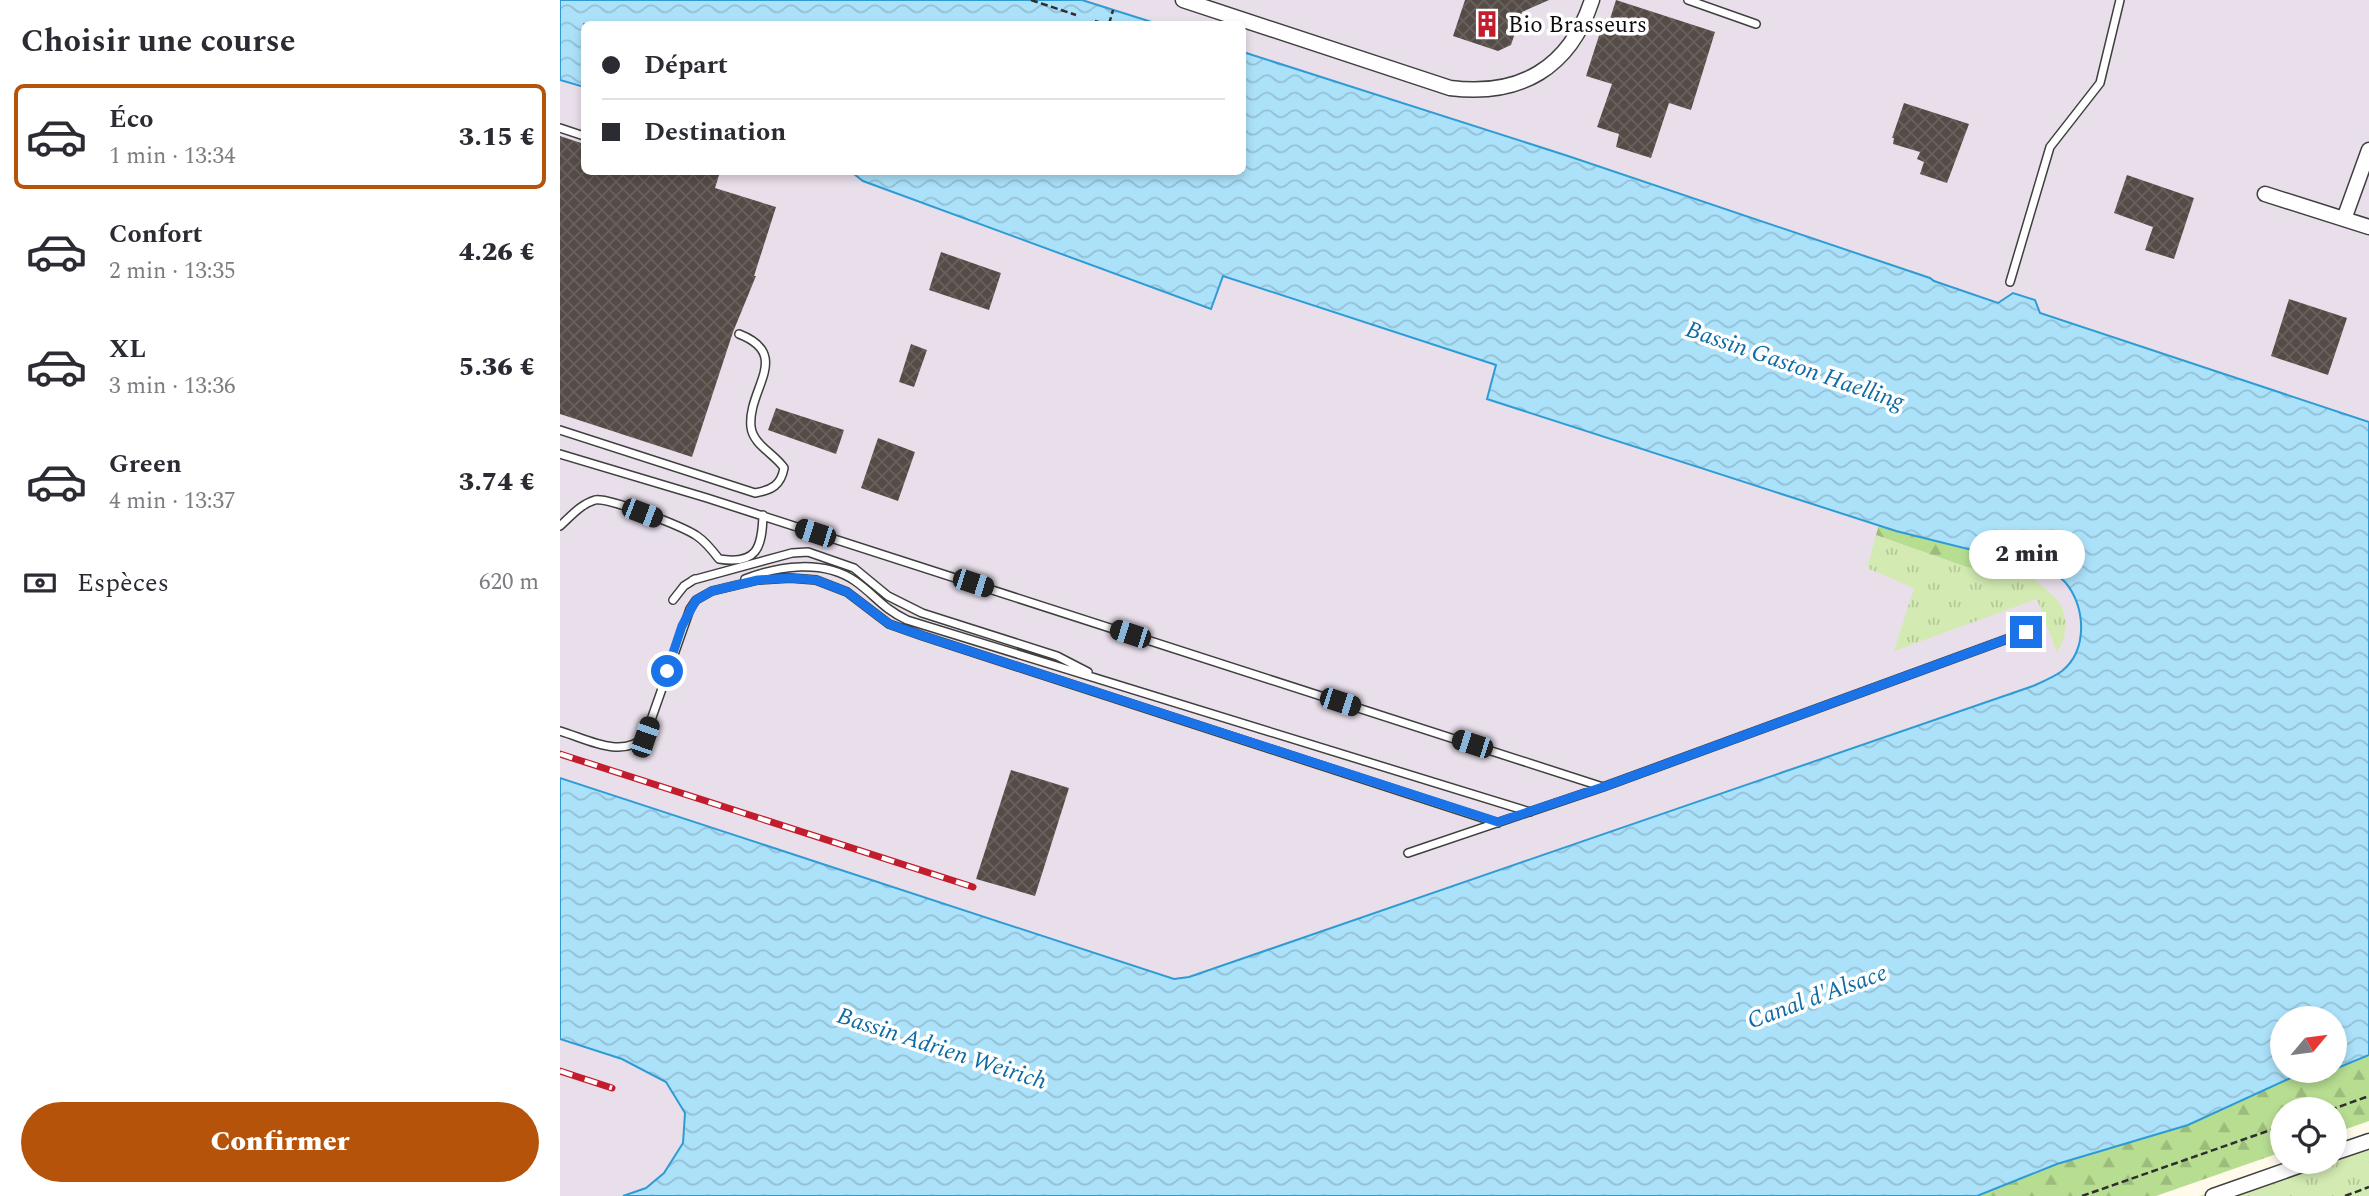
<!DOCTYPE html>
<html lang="fr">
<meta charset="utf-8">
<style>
body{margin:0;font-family:Spectral,serif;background:#f2f2f3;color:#2b2b33;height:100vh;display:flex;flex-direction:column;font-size:26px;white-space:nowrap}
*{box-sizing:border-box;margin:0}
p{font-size:23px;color:#7c7c81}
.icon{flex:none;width:38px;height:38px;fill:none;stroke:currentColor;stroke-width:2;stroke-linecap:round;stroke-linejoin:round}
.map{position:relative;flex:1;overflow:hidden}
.drawer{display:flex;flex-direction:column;background:#fff;width:560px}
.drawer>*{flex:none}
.banner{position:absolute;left:21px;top:21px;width:665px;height:154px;border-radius:10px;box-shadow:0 4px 10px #0003;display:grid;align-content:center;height:154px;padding:0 21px;background:#fff}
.needle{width:46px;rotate:61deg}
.tools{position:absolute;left:1710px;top:1006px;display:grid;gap:14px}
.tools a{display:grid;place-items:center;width:77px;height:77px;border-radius:50%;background:#fff;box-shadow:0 4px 10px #0003;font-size:35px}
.end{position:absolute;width:32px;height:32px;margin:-16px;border:9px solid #1a73e8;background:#fff;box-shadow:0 0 0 4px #fff}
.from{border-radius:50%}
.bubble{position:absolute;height:49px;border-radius:24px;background:#fff;box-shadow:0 4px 10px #0003;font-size:23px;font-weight:800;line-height:49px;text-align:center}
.car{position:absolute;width:21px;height:42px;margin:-21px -10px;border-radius:9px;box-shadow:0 0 5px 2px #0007;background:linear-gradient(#222 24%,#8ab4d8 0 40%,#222 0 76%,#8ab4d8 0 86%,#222 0)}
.banner b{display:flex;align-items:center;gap:24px;height:66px;font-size:26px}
.banner b+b{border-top:2px solid #e1e1e2}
.banner i{width:18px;height:18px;background:#2b2b33}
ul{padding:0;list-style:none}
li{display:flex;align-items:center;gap:21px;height:105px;margin:0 14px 10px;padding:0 7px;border:4px solid transparent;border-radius:10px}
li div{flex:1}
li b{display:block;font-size:26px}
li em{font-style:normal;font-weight:800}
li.current{border-color:#b45309}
li>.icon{width:63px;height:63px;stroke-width:1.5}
h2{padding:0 21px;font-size:32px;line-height:84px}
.pay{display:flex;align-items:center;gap:18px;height:77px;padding:0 21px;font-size:26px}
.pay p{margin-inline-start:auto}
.primary-button{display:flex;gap:14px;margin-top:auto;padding:14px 21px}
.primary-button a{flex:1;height:80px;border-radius:42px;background:#b45309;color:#fff;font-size:28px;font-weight:800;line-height:80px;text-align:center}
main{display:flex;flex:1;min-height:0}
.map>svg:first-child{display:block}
.industrial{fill:#e9dfeb;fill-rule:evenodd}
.grass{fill:url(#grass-tufts)}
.forest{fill:url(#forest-firs)}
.water{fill:url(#water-waves);stroke:#2f9bd5;stroke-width:2}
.building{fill:url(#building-cross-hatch)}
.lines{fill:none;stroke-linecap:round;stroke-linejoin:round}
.service-casing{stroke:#3f3f3f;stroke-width:10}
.minor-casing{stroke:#3f3f3f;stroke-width:17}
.path{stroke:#2e2e2e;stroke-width:2.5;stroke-dasharray:7 3.5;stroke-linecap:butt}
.service{stroke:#fff;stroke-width:7}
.minor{stroke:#fff;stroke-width:14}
.rail-casing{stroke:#c31d2d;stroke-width:7}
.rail{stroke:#fff;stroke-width:4.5;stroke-dasharray:13;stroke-linecap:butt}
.route{stroke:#1a73e8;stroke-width:9}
.labels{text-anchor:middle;stroke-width:7;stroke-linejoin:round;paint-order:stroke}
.poi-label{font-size:23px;fill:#0c0c0c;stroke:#fff;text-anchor:start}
.water-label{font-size:24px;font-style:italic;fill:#0f6ba4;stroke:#fff}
</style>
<main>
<section class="drawer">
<h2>Choisir une course</h2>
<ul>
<li class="current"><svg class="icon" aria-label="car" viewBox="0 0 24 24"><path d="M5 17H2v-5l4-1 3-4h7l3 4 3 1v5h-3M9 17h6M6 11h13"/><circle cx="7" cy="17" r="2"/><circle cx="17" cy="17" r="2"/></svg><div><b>Éco</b><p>1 min · 13:34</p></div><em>3.15 €</em></li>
<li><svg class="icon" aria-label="car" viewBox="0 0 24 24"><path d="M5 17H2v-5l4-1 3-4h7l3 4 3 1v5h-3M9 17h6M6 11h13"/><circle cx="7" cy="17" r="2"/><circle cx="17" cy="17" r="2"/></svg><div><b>Confort</b><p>2 min · 13:35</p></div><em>4.26 €</em></li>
<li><svg class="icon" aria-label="car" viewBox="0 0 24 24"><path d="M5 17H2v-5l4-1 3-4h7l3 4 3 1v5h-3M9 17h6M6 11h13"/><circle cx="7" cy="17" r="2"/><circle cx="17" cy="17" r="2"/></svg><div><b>XL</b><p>3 min · 13:36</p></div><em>5.36 €</em></li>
<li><svg class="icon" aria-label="car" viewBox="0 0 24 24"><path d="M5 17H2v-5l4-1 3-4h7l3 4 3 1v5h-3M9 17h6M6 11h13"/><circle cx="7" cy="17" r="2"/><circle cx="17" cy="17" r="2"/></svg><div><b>Green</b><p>4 min · 13:37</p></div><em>3.74 €</em></li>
</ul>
<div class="pay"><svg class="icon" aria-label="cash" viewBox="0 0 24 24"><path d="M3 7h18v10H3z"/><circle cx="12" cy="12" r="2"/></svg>Espèces<p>620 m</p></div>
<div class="primary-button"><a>Confirmer</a></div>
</section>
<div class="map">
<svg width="1809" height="1196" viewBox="0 0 1809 1196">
<defs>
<pattern id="grass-tufts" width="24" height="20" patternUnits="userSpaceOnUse" patternTransform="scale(1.75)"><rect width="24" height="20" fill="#d3ebb2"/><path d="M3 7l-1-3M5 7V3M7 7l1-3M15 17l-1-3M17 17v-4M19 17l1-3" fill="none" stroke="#b4c898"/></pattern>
<pattern id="forest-firs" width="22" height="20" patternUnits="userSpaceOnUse" patternTransform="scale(1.75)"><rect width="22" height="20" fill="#b7dd91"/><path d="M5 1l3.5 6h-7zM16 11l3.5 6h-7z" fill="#9cbc7c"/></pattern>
<pattern id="water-waves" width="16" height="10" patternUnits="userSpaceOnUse" patternTransform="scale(1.75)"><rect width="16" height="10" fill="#ace1fa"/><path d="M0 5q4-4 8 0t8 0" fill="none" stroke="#93c0d5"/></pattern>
<pattern id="building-cross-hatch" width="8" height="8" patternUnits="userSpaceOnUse" patternTransform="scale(1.75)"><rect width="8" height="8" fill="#554c47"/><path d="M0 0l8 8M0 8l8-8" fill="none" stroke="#68615d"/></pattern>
</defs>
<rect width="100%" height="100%" fill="#fffaea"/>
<path class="industrial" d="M0 0H1809V703L242 1196H0ZM24 24H682V172H24Z"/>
<path class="grass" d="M1316 535 1407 567 1474 579 1496 598 1502 607 1506 623 1504 639 1497 653 1477 599 1334 651 1354 588 1307 568Z
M1809 1140V1196H1639L1742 1162H1774L1775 1151Z"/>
<path class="forest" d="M1319 525 1336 531 1479 566 1474 579 1407 567 1316 535Z
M1809 1055V1121L1775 1133 1774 1110H1722V1152L1596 1196H1417L1497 1164 1628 1125 1737 1075 1774 1071 1775 1069Z"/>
<path class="water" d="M0 0H522L598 24H24V87L0 80Z
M683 52 1008 156 1370 278 1374 281 1438 303 1453 293 1475 300 1480 313 1809 422V1055L1775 1069 1774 1018H1722V1071H1761L1737 1075 1628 1125 1497 1164 1417 1196H63L86 1188 104 1173 123 1143 125 1113 106 1082 62 1059 0 1039V778L614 979 629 977 1473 686C1482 682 1494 677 1502 671 1528 650 1526 606 1505 582 1500 577 1493 573 1488 569L1336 531 927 399 936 365 663 276 651 309 303 181 294 174 295 172H682Z"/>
<path class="building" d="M905 0H989L962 12 951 45 938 51 893 36Z
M1056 0 1155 32 1131 110 1109 103 1091 158 1056 147 1059 134 1037 127 1052 84 1026 76 1044 20 1049 22Z
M1344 103 1409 124 1387 183 1360 174 1364 162 1357 159 1360 152 1333 144 1334 138H1332Z
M0 136 24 144V172H160L155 188 216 207 194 276H196L173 332 132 457 0 414Z
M1567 175 1634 198 1614 259 1585 250 1593 227 1554 213Z
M381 252 441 273 429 310 369 290Z
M1729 299 1787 318 1768 375 1711 356Z
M351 344 367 350 354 387 339 382Z
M216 408 284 430 276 454 208 430Z
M318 438 355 452 338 501 301 488Z
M451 770 509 788 475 896 416 879Z"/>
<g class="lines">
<defs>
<path id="service" d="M1128 0 1196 24
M0 128 24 136
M1450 282 1490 147 1540 83 1560 0
M0 430 195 493C212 490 221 485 224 468 215 454 193 445 191 427 187 389 233 355 179 334
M0 454 147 498 1043 787 1466 632
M0 526C11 516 21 504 35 500 48 497 124 527 137 536 146 542 152 550 159 559 197 565 202 548 203 515
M185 579C218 566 263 559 295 581 315 595 322 608 347 620L970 812
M133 580 232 553 248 552 294 568 328 596 362 613 497 656 528 672
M113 600 124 586 135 579
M0 731C27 739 61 759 85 737L130 609 136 600 152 591 198 580 230 578 256 580 287 592 329 624 363 636 938 823
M848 853 1043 787"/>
<path id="minor" d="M623 0 890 88C960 97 1010 68 1032 0
M1705 194 1809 227
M1784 219 1809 150
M1774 1153 1809 1141
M1653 1196 1750 1162"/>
</defs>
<use href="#service" class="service-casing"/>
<use href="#minor" class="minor-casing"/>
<path class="path" d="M471 0 516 15
M535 21 546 24
M549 24 553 10
M1770 1110 1809 1096
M1522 1196 1722 1126
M1785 1196 1809 1187"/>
<use href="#service" class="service"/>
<use href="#minor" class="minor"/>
<defs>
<path id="rail" d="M0 754 413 887
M0 1071 52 1088"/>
</defs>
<use href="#rail" class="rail-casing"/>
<use href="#rail" class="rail"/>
</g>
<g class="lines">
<path class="route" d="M107 671 122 626 136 600 152 591 198 580 230 578 256 580 287 592 329 624 363 636 938 822 1043 787 1466 632"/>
</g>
<defs>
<symbol id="building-bare" viewBox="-9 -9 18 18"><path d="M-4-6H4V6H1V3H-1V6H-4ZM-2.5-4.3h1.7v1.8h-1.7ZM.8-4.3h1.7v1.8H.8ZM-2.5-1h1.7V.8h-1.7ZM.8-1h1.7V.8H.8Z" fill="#c31d2d" stroke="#fff" stroke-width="2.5" paint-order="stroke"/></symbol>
</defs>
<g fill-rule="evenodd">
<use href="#building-bare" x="908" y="5" width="38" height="38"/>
</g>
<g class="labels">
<g class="poi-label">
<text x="948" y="32">Bio Brasseurs</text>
</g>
<g class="water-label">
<text transform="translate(1235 365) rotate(19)" y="8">Bassin Gaston Haelling</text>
<text transform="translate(1257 996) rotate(-20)" y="8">Canal d'Alsace</text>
<text transform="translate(382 1048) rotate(18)" y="8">Bassin Adrien Weirich</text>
</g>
</g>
</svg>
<div class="tools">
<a><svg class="needle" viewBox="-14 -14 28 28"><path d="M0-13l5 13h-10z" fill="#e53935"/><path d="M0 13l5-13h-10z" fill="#7c7c81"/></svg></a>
<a><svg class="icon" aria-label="locate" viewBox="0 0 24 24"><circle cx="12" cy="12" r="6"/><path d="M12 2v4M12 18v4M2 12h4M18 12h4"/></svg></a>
</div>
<i class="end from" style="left:107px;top:671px"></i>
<i class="end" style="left:1466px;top:632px"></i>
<div class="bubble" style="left:1409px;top:530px;width:116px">2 min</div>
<i class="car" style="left:82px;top:513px;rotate:111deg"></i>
<i class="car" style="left:255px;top:533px;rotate:288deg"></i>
<i class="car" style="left:413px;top:583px;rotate:108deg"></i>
<i class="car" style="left:570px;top:634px;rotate:288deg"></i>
<i class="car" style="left:780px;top:702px;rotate:108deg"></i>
<i class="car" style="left:85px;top:737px;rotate:19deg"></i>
<i class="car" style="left:912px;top:744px;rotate:288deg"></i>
<div class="banner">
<b><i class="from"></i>Départ</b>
<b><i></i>Destination</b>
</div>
</div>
</main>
